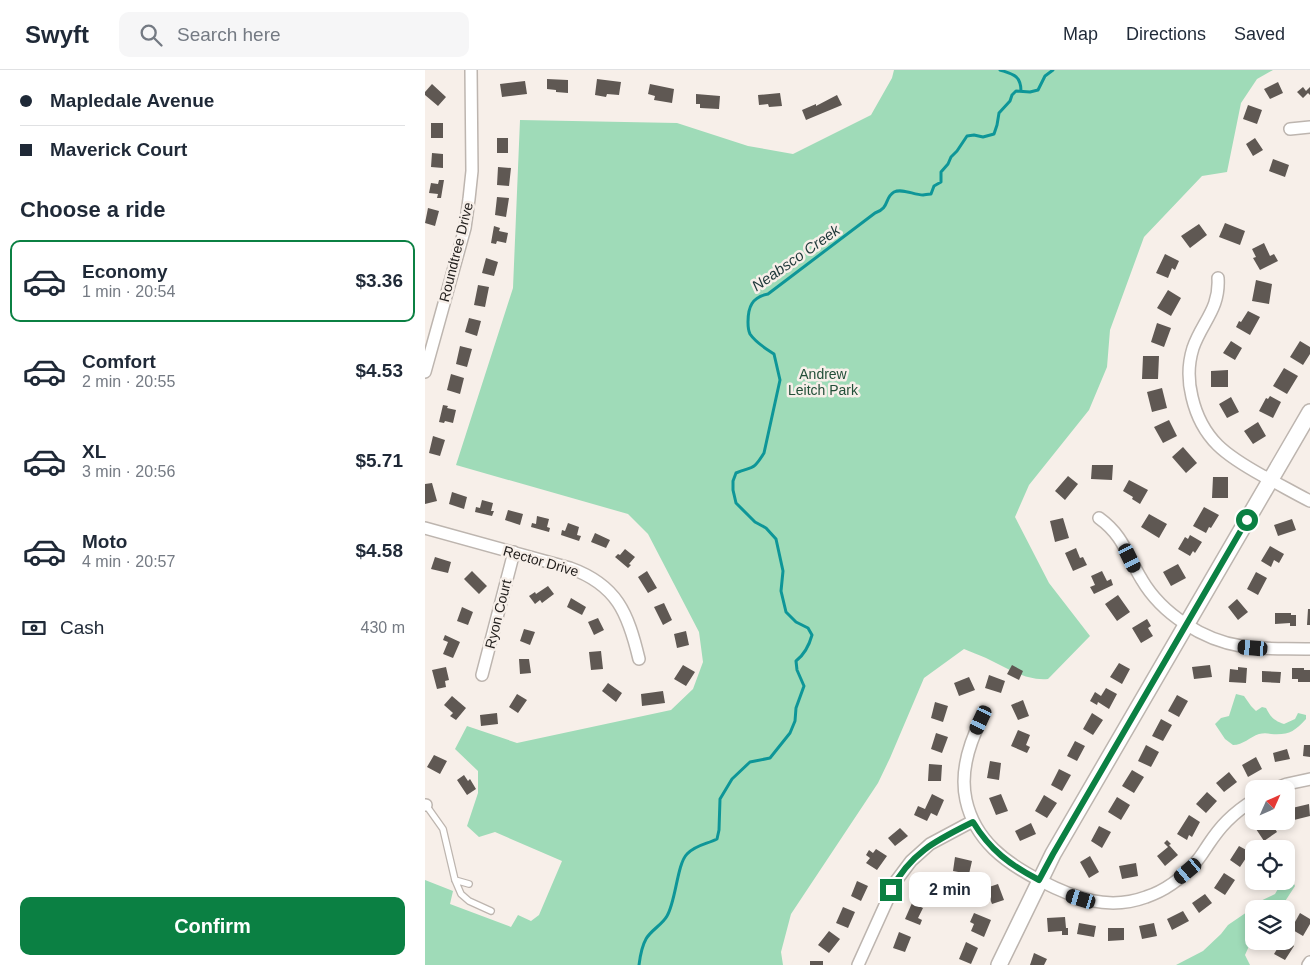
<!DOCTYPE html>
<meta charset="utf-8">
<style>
body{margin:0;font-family:Arial,sans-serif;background:#f6f6f7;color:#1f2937;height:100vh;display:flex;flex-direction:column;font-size:19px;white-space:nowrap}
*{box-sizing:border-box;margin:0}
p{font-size:16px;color:#747a83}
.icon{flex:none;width:28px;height:28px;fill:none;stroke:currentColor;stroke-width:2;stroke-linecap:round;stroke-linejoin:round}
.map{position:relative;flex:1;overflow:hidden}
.drawer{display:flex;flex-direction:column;background:#fff;width:425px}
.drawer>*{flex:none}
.banner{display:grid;align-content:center;height:110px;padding:0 20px;background:#fff}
.needle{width:32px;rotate:45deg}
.fabs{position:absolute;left:820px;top:710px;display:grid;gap:10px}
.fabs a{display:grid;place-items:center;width:50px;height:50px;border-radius:10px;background:#fff;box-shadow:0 2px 8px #0003;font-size:25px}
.end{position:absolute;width:22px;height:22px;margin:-11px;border:6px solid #0b8043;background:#fff;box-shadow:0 0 0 2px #fff}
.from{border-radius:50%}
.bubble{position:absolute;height:35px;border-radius:10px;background:#fff;box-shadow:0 2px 8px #0003;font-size:16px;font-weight:700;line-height:35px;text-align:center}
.car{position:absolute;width:15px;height:30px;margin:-15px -8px;border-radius:6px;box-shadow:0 0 4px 1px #0007;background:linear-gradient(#222 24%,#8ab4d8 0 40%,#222 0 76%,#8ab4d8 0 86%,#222 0)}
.banner b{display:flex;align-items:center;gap:18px;height:48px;font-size:19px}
.banner b+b{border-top:1px solid #e0e1e3}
.banner i{width:12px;height:12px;background:#1f2937}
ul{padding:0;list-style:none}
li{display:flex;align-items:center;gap:15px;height:82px;margin:0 10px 8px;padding:0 10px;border:2px solid transparent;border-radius:10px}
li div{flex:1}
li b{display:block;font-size:19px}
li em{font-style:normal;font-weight:700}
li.active{border-color:#0b8043}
li>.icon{width:45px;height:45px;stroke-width:1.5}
h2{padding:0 20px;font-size:22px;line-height:60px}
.pay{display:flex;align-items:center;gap:12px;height:55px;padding:0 20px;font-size:19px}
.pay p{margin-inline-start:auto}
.primary-button{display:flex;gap:10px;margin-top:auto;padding:10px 20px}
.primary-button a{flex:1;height:58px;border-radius:10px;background:#0b8043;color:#fff;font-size:20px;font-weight:700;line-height:58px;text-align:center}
header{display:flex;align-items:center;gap:30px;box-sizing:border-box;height:70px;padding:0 25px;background:#fff;border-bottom:1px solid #e0e1e3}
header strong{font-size:24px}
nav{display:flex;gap:28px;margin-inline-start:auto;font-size:18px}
.search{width:350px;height:45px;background:#f6f6f7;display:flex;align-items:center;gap:12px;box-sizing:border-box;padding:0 18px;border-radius:10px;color:#747a83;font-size:19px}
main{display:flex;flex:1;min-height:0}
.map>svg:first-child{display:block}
.green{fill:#9fdbb8}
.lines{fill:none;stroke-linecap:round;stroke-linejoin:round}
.stream{stroke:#0e9698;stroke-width:3}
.building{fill:#5f5853}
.lane-casing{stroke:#bdb5af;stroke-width:8}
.street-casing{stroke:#bdb5af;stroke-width:14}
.secondary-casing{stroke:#bdb5af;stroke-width:18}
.lane{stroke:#fff;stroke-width:5.5}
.street{stroke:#fff;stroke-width:11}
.secondary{stroke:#fff;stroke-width:15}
.route{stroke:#0b8043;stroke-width:6}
.labels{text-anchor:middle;stroke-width:5;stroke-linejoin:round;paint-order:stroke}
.street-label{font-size:14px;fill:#221f1d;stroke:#f7efe9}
.park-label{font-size:14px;fill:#224f38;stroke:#f7efe9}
.water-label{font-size:15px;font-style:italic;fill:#1e3839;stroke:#f7efe9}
</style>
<header>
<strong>Swyft</strong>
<div class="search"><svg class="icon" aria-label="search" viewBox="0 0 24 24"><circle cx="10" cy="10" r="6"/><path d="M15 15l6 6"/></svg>Search here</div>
<nav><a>Map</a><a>Directions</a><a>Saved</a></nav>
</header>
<main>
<section class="drawer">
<div class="banner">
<b><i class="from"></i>Mapledale Avenue</b>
<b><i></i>Maverick Court</b>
</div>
<h2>Choose a ride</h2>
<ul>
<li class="active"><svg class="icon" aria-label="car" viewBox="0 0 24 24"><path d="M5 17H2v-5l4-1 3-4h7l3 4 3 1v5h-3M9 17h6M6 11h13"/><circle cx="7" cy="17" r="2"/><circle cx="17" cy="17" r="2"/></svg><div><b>Economy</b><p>1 min · 20:54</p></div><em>$3.36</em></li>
<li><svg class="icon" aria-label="car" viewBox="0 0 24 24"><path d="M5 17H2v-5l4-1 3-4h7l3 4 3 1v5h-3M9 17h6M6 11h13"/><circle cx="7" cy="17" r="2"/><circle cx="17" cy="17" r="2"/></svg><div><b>Comfort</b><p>2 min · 20:55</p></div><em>$4.53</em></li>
<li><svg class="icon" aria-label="car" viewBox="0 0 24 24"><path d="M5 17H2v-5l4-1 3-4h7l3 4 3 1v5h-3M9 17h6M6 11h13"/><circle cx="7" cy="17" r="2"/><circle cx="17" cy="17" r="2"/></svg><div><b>XL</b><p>3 min · 20:56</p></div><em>$5.71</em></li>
<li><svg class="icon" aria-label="car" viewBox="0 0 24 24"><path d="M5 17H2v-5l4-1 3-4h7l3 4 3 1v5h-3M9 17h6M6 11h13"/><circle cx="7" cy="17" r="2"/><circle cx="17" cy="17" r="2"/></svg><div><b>Moto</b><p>4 min · 20:57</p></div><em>$4.58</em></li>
</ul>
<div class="pay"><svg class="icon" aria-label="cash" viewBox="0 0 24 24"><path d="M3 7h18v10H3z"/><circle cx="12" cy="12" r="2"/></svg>Cash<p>430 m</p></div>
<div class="primary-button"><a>Confirm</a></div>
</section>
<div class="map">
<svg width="885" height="895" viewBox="0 0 885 895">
<rect width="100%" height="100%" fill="#f7efe9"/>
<path class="green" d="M469 0H848L832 9 816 33 802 102 777 106 719 167 685 260 682 297 664 340 604 415 590 447 624 513 665 566 623 609C599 611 581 597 561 588 554 585 546 582 539 579L499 608 465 688 453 713 366 844 356 882 358 895H0V810L28 821 25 834 86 857 93 845 106 851 114 845 137 791 70 762 54 767 42 756 53 723V701L30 679 42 656 92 673 246 640 268 619 278 592 274 562 223 464 203 444 31 395 88 218 95 50 252 53 323 76 368 84 446 45 467 8Z
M811 624 819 626 826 636 831 641 837 637 841 638C846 648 850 651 859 654L870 649 873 643 881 645V649C869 662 864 665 846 664 842 663 838 663 834 664 825 667 818 675 808 675L800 669 790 654 796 648 804 646Z
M861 809 868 812 870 816 855 839H829V865L820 885 825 895H751L778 881 796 864 803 855 822 842 827 835 850 824 854 817 852 812 861 811Z"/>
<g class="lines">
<path class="stream" d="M575 0C587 4 596 5 596 21
M214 895C215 887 217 876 221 869 226 860 237 855 242 846 251 831 252 794 262 784 270 775 282 774 292 769L294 760 295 729 307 709 325 692 345 688 365 663 370 651 371 638 379 616 372 600 371 591C380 584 384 576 387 565L383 558 371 552 361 542 356 521 358 501 351 469 341 458 330 452 311 433 308 420V411L311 403C328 396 328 401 339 383L355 310 349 284C340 278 331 273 325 264 323 260 323 257 323 252 323 237 327 227 343 224L450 143C465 138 459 128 469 122 477 118 489 125 498 125 498 125 505 124 506 124L509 116 516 112V102L523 94 526 87 532 81 542 66 549 65 558 67 569 64 572 55 574 43 585 31 587 25 591 21 605 22 613 20 620 6 628 0"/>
</g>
<path class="building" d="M122 9 143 10V23L131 22V20L122 19Z
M172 9 196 12 194 25 182 24 181 27 170 25Z
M100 11 102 24 77 27 75 14Z
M853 12 858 23 845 29 839 19Z
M7 14 21 27 13 36 0 25V22Z
M225 14 249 19 247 33 229 30 230 26 223 24Z
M878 17 881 21 885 17V25L883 23 878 28 872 22Z
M355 23 357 36 344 37 343 34 334 35 333 25Z
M271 24 295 26 294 39 275 38V34H271Z
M412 25 417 35 381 50 377 40 391 34V36Z
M823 35 837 40 832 54 818 49Z
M6 53H18V68H6Z
M72 68H83V83H72Z
M830 68 838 80 828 86 821 74Z
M7 83 18 84V98L6 97Z
M848 89 864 95 860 107 844 101Z
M73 97 86 98 84 116 72 115Z
M14 110H19L16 128H12L13 124 4 123 6 113 13 114Z
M72 127 84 128 81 147 70 145Z
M3 138 14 141 10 156 0 153Z
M800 153 820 161 815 175 794 167Z
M774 154 782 165 765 178 756 166Z
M69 156 75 158 74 161 83 163 81 173 72 171 71 174 66 173Z
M839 173 845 186 849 184 853 191 835 200 828 188 831 187 827 179Z
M740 184 754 191 750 200 747 198 743 208 731 203Z
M61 188 73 192 69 206 57 203Z
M831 210 847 214 844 234 827 231Z
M53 215 64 217 60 237 49 235Z
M743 220 756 228 746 246 732 238Z
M823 241 835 247 825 265 811 257 814 251 816 252Z
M44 248 56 251 52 266 40 262Z
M732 253 746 258 739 277 726 272Z
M806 271 817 278 810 290 798 283Z
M875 271 885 277V284L878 295 865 287Z
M35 276 47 279 42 297 31 294Z
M718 286H734L733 309H717Z
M859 298 873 306 862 324 848 316Z
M803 300V317H786V301Z
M26 304 39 308 35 324 22 320Z
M737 318 742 338 727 342 722 322Z
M845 326 856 332 848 348 834 341 841 328 843 329Z
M806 327 814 342 802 348 794 334Z
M18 335 23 336 22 338 31 340 28 353 20 351 19 353 14 352Z
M744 350 752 366 738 373 729 357Z
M833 352 841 366 828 374 819 361Z
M8 366 20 370 15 386 4 383Z
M758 377 772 393 761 403 747 387Z
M667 395H688L687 410 666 409Z
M643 406 653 414 640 430 630 421Z
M788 407H803V428H787Z
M704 410 723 420 715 434 707 429 708 427 698 421Z
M7 413 12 431 0 434V414Z
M27 422 42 427 39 439 24 434Z
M57 430 68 433 66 441H69L67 446 50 442 51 437 55 438Z
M779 437 794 445 786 458 784 457 781 463 768 456Z
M83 440 98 444 95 455 80 450Z
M724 444 742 454 734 468 716 457Z
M112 446 124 449 122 457 125 458 124 462 106 457 107 453 111 454Z
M638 448 644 468 630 472 625 451Z
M867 449 871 460 853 466 849 455Z
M143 453 154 457 152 465 156 466 154 471 136 465 137 460 140 461Z
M170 463 185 470 181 478 166 472Z
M765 465 777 472 770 483 768 481 765 486 753 479 760 467 763 469Z
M845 476 859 484 854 493 849 490 846 497 836 491Z
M651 478 655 488 658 487 662 495 648 501 640 483Z
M200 479 210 487 204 494 206 495 203 498 190 487 193 484 195 485Z
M10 487 26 492 23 503 6 499Z
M753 494 761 508 746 516 738 502Z
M47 501 62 516 54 524 39 509Z
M222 501 232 518 223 523 213 507Z
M677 501 682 511 686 509 688 515 669 524 665 517 670 515 666 506Z
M831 502 842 508 833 525 822 519Z
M123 516 129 524 117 533 115 530 110 534 104 526 110 522 111 524Z
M693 525 705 542 692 551 680 534Z
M146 528 161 537 157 545 142 537Z
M812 529 823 542 813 550 803 537Z
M239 533 247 550 238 555 229 537Z
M37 537 48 542 43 555 32 551Z
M883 539H885V555H882Z
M850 543H866V545H871V556H865V553L850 554Z
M173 548 179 560 169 565 163 552Z
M722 549 726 556 723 558 728 566 716 573 707 558Z
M99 559 110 562 105 575 95 571Z
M261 561 264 575 252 578 249 564Z
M20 565 35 572 28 588 18 584 23 572 18 570Z
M176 581 178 599 166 600 164 582Z
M94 589H104L106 603 95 604Z
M694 593 705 599 697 614 685 607Z
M258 595 270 602 261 616 249 609Z
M587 595 598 601 594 610 582 604Z
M785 595 787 607 769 609 767 597Z
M21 597 24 610 20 611 21 617 12 619 7 600Z
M813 597 822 598 821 613 804 612 805 599 813 600Z
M867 598H879V600H885V612H873V609H867Z
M837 601 856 602 855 613 837 612Z
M564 605 580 611 576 623 560 618Z
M544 607 550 620 534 626 529 613Z
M183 613 197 623 191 632 177 621Z
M681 618 692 624 684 639 673 632 672 635 665 631 670 622 676 626Z
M238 621 240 633 217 636 216 624Z
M92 624 102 630 93 643 84 637Z
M752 625 763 631 754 647 743 641Z
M27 626 41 638 31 650 25 646 28 643 19 635Z
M598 630 604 646 593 650 586 635Z
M510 632 523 636 518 652 506 648Z
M72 643 73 654 56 656 55 645Z
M667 643 678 650 668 665 658 659Z
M736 649 747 655 738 671 727 666Z
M593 660 605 665 601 675 605 677 602 683 586 676Z
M511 663 523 667 517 683 506 679Z
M650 671 660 676 652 691 642 686Z
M721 675 734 682 726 697 713 691Z
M879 675H885V687L878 686Z
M862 679 865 689 850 692 848 683Z
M9 685 22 691 15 704 2 697Z
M831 687 837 699 823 707 817 695Z
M565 691 576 693 574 710 562 708Z
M504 694 517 695 516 711H503Z
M634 699 646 705 637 721 626 715Z
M707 700 719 707 709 723 697 716Z
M804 702 812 712 799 722 791 713Z
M39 705 43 711 45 709 51 719 42 725 32 710Z
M782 722 792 731 781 743 771 734Z
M507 724 519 730 512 746 506 743 502 751 489 745 493 736 500 739Z
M576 724 583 741 571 745 564 728Z
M619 725 632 733 622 748 610 741Z
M692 727 705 735 696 750 683 742Z
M884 734 885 746 869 750 867 738Z
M764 745 775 752 767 767 764 765 762 770 752 764Z
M843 751H845L852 762 839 771 831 759Z
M606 753 611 764 595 771 590 761Z
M674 756 686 762 677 778 666 771Z
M475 758 483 766 470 776 463 768Z
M742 770 746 774 744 775 753 785 740 796 732 786 743 777 739 773Z
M814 776 825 782 815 797 805 790Z
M451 779 462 786 452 800 441 793 445 788 441 785 444 780 448 783Z
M665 786 674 802 664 808 655 792Z
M530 787 547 791 544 804 528 801Z
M711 793 713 806 697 809 694 796Z
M799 803 810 810 800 825 789 818Z
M507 805 518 814 506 828 495 818Z
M432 811 443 816 436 831 426 826Z
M573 814 579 830 567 834 561 818Z
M780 824 787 833 774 843 767 833Z
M487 833 498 838 493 848 497 850 495 855 480 849Z
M418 837 430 842 423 858 411 853Z
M758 841 764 851 747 860 742 849Z
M549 843 566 850 559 867 546 861 549 854 545 852Z
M875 843 885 849V854L878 866 866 859Z
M640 847 641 858H643V865H637V861L623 862 622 848Z
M654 853 671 856 669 867 652 864Z
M729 853 732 866 717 869 714 856Z
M683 858H699V870L683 871Z
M404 861 415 869 404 883 393 875Z
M474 862 486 867 480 882 468 878Z
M857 871H862L869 876 860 890 849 884Z
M541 872 553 878 546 894 534 889Z
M609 883 622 889 619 895H605Z
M385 891H398V895H385Z"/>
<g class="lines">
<defs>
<path id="lane" d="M1 735 18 759 30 810 36 824 44 831 66 841
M30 810 44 814"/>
<path id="street" d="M865 59 885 57
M793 208C795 239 777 252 768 278 763 294 763 311 767 327 777 370 802 386 838 406 854 414 869 423 885 431
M0 302 40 158 44 129 47 101 46 0
M674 448C699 466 702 486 717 510 737 544 778 570 816 576 838 580 862 578 885 579
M0 458 145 498C192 515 203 543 214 589
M57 605 89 482
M556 650C544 674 535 703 541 730 550 771 581 793 616 811 649 828 683 841 721 827 739 821 757 808 770 793 775 788 779 781 783 775 789 766 795 758 802 751 810 743 819 736 829 730
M849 719 862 714 885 709
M0 735H1
M433 895 471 811 486 791 505 774 548 751
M883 895 885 892"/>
<path id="secondary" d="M574 895 628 784 885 342"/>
</defs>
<use href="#lane" class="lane-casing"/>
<use href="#street" class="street-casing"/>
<use href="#secondary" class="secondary-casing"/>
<use href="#lane" class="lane"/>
<use href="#street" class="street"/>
<use href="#secondary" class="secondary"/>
</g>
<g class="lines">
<path class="route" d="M466 820C486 782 512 770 548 752 565 780 585 795 614 810L628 784 822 450"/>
</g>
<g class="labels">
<g class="street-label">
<text transform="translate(31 182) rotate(-76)" y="5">Roundtree Drive</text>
<text transform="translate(116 491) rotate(16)" y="5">Rector Drive</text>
<text transform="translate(73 544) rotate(-76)" y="5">Ryon Court</text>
</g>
<g class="park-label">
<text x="398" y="309">Andrew<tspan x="398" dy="16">Leitch Park</tspan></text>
</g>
<g class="water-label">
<text transform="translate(371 188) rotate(-35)" y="5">Neabsco Creek</text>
</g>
</g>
</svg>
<div class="fabs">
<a><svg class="needle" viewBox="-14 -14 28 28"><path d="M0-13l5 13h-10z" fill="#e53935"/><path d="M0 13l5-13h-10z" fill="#747a83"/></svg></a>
<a><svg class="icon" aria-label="locate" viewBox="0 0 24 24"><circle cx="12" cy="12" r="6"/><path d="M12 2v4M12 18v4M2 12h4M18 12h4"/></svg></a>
<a><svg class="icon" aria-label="layers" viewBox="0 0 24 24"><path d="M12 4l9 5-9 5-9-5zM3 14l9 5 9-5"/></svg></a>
</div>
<i class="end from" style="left:822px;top:450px"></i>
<i class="end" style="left:466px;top:820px"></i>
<div class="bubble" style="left:484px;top:802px;width:82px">2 min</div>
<i class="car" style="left:705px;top:488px;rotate:154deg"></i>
<i class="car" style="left:828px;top:578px;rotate:275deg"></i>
<i class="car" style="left:556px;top:650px;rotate:205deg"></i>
<i class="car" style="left:763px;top:801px;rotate:230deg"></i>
<i class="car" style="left:656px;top:829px;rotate:287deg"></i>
</div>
</main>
